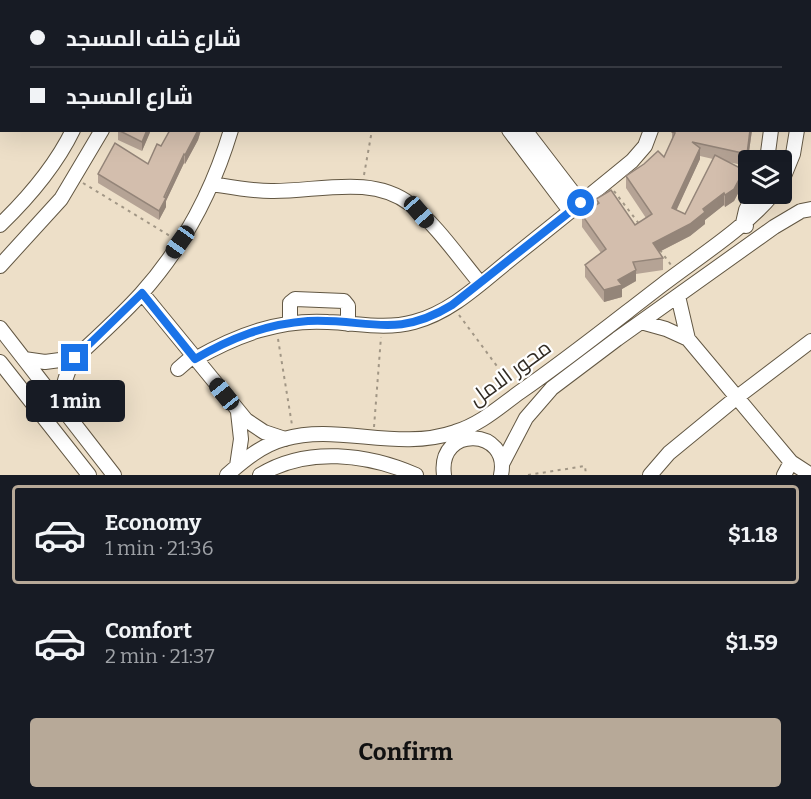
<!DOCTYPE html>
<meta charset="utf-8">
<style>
body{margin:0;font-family:Bitter,Cairo,serif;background:#242831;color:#f1f3f6;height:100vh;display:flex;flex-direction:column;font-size:22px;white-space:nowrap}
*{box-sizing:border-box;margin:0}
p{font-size:20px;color:#9ea1a6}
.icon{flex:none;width:33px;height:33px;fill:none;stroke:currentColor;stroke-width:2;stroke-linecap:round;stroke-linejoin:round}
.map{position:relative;height:475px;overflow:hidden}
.panel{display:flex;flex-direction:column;background:#171b24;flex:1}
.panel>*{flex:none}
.hud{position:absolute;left:0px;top:0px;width:812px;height:132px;box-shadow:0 6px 24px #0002;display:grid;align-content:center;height:132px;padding:0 30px;background:#171b24}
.controls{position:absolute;left:738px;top:150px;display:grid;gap:12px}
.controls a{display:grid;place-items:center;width:54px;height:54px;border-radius:6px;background:#171b24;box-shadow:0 6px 24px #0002;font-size:30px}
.end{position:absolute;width:27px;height:27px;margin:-14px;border:8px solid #1a73e8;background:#fff;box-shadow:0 0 0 3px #fff}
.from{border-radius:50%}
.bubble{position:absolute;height:42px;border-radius:6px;background:#171b24;box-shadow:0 6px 24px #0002;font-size:20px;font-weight:700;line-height:42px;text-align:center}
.car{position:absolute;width:18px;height:36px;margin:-18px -9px;border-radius:8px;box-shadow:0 0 4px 2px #0007;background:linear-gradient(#222 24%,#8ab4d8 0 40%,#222 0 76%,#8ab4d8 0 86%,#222 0)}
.hud b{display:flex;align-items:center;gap:21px;height:57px;font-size:22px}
.hud b+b{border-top:2px solid #363941}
.hud i{width:15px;height:15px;background:#f1f3f6}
ul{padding:10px 0 0;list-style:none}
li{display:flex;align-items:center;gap:18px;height:99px;margin:0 12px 9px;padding:0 18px;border:3px solid transparent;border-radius:6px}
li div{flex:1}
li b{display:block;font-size:22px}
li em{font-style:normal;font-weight:700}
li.selected{border-color:#b7a998}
li>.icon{width:54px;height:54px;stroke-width:1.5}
.primary-button{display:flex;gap:12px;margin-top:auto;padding:12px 30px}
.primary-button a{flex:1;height:69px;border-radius:6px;background:#b7a998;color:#111;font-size:24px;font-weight:700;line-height:69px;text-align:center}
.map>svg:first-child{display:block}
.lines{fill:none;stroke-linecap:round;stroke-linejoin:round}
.minor-casing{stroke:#625743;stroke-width:16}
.path{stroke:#a19685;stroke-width:2;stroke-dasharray:3 4.5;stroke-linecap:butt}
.minor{stroke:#fff;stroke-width:14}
.wall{fill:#b5a395;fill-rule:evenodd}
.shaded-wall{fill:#948579}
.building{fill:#d3bead;stroke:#948579;stroke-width:1.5}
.route{stroke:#1a73e8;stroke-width:8}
.labels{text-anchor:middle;stroke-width:4.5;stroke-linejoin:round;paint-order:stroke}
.street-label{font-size:21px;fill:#312b23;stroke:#fff}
</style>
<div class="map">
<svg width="811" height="475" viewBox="0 0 811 475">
<rect width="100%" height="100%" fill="#eddfc8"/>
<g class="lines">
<defs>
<path id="minor" d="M571 0 572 2
M726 0 727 2
M751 0 752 2
M106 2 107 0
M132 2V0
M472 2 474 0
M501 2 503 0
M626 2 628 0
M810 77 811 78
M810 110 811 111
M509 130 570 211
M525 130 581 203
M767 160 771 130
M782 181 793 154 797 130
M212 184C231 187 251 191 271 191 316 192 371 174 410 204 434 222 460 259 480 283
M0 225C29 197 55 167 73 130
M746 226 743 223 746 210 754 194
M0 266 61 199 102 130
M142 293 246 420 264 432 285 439
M678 296 688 339 791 462 811 475
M641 322 666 329 688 339
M290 323V303L295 299 344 301 348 306V324
M0 328 114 475
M24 359 45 362 75 358
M195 359C237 335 279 319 328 322 357 323 385 330 414 322 452 312 482 282 512 258 552 226 592 194 632 161L645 146 651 130
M0 362 89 475
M178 369 193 356
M62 409C61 389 65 374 75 358 98 337 121 316 141 294 183 247 213 190 231 130
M502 464 526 418 552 388 617 339 774 227 801 211 811 209
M237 466 241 439 238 412
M227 475C244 460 262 445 284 439 338 423 397 452 455 432 481 424 499 407 520 392 569 358 615 321 662 285 697 258 745 228 773 194
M260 475C307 446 368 454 416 475
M444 475C437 424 511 428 501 475
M650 475 669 453 736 398 811 341
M784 475 791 462"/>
</defs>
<use href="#minor" class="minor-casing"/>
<path class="path" d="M298 0V2
M690 2 692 0
M364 175 372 130
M83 183 170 236
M614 191 640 225
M660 250 671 265
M459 315 511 385
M278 339 292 425
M374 427 381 337
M528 475 585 466 586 475"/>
<use href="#minor" class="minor"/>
</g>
<path class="wall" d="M811 0V51L810 49V2Z
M118 130H151L142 151 118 140Z
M170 130H201L198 140 185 164 184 163 166 201V207L159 220 98 183V174L148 164 161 146Z
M752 130 747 166 728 162 744 182 734 201 725 207 724 205 705 220V224L690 236 659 252 663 258V270L636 274V281L622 289V297L604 302 585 277V265L601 253 582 227V215L596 204V199L635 225 646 218 626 188V176L664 157 672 139V132ZM700 156 713 159 685 214 676 210 700 159Z"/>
<path class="shaded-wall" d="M147 130H151L142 151V142Z
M198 130H201L198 140 185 164V155Z
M750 130H752L747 166V154Z
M700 148V159L672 220V208Z
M184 154V163L166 201V207L159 220V211Z
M744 170V182L734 201 725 207V195Z
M724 193V205L705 220V224L690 236 653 255V243L703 209Z
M636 270V281L622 289V297L604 302V290L618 280Z"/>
<path class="building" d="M164 0H283V2H164Z
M785 0H811V35L810 34V2H783Z
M118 130H147L142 142Z
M170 130H198L185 155 184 154 164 197 166 198 159 211 98 174 115 143 148 164 157 144 161 146Z
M672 130H750L747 154 692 142 700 148 672 208 685 214 715 155 744 170 734 189 725 195 724 193 703 209 705 212 690 224 653 243 663 258 633 262 636 270 618 280 622 285 604 290 585 265 606 249 582 215 599 203 596 199 611 190 635 225 652 214 626 176 644 164 658 151 664 157 675 133 672 132Z"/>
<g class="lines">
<path class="route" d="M75 358 142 293 195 359C231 338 266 324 308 321 367 318 395 340 452 305L581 203"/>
</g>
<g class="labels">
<g class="street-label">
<text transform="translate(510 373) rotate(-36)" y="7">محور الامل</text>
</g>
</g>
</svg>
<div class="controls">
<a><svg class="icon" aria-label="layers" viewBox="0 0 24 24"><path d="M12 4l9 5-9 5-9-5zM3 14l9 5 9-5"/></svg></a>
</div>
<i class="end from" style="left:581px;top:203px"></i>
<i class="end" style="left:75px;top:358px"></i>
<div class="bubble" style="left:26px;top:380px;width:99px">1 min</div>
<i class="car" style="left:419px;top:212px;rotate:139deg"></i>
<i class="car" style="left:180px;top:242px;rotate:215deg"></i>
<i class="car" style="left:224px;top:394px;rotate:321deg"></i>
<div class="hud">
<b><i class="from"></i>شارع خلف المسجد</b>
<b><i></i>شارع المسجد</b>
</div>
</div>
<section class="panel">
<ul>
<li class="selected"><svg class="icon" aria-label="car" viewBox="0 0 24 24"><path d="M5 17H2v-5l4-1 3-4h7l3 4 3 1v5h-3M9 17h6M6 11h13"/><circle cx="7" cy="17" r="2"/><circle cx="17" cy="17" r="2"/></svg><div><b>Economy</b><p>1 min · 21:36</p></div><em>$1.18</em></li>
<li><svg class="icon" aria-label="car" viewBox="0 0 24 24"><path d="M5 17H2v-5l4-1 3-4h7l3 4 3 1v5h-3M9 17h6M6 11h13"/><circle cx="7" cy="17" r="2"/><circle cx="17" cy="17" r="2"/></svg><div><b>Comfort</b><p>2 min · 21:37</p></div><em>$1.59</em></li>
</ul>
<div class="primary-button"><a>Confirm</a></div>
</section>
